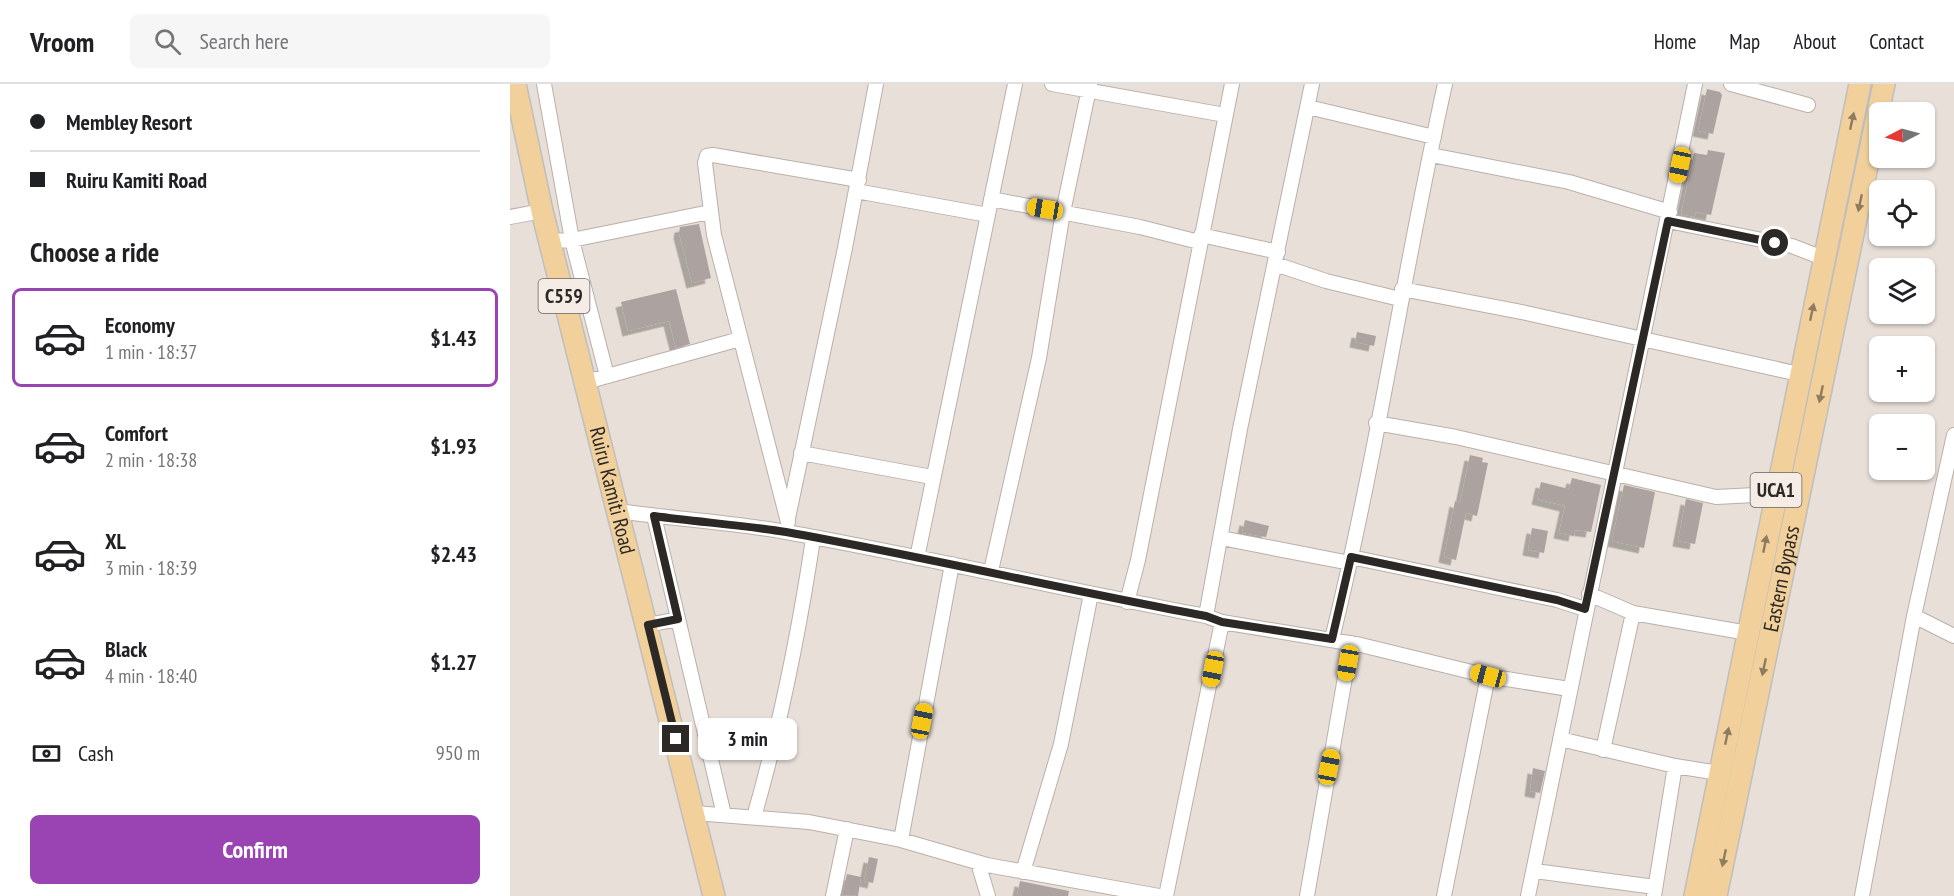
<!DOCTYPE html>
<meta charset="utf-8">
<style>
body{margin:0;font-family:"PT Sans Narrow",sans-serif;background:#f6f6f6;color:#202124;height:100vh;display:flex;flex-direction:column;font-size:22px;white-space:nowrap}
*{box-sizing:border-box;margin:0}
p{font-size:20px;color:#757577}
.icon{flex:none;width:33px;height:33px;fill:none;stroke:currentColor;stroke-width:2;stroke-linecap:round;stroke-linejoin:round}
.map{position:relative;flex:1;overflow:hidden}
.sheet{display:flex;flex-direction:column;background:#fff;width:510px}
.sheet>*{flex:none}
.guide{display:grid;align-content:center;height:132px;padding:0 30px;background:#fff}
.needle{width:39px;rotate:264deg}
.controls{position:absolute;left:1359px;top:18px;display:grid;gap:12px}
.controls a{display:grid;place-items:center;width:66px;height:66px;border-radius:9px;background:#fff;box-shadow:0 2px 4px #0004;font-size:30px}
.end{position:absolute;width:27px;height:27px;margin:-14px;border:8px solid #2b2826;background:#fff;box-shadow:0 0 0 3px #fff}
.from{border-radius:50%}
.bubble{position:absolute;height:42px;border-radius:9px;background:#fff;box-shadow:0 2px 4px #0004;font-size:20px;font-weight:700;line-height:42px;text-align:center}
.car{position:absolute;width:18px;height:36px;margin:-18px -9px;border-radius:8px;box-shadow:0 0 4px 2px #0007;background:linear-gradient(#f5c518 24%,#345 0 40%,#f5c518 0 76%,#345 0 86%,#f5c518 0)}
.guide b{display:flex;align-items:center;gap:21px;height:57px;font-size:22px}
.guide b+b{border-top:2px solid #e0e0e0}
.guide i{width:15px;height:15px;background:#202124}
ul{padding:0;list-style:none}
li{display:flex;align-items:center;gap:18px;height:99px;margin:0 12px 9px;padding:0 18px;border:3px solid transparent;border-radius:9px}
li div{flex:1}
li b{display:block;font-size:22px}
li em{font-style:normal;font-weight:700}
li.selected{border-color:#9944b2}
li>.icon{width:54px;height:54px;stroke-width:1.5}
h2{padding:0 30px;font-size:27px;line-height:72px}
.pay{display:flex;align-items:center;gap:15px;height:66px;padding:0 30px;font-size:22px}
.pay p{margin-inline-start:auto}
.primary-button{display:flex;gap:12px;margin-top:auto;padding:12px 30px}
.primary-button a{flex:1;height:69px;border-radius:9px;background:#9944b2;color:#fff;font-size:24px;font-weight:700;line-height:69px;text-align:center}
header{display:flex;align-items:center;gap:36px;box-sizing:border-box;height:84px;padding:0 30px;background:#fff;border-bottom:2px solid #e0e0e0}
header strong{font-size:28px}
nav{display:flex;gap:33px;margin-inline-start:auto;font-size:21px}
.search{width:420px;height:54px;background:#f6f6f6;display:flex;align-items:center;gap:15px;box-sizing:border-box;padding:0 21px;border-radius:9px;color:#757577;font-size:22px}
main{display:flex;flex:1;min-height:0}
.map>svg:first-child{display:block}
.building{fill:#aca29f;filter:url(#shadow)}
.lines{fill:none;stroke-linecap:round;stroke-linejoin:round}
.minor-casing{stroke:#b9b0aa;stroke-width:16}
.primary-casing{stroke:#bfbebe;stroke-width:24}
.minor{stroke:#fff;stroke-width:14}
.primary{stroke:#f1d09b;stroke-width:21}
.oneway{fill:#8e7c60}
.route{stroke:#2b2826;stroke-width:8}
.labels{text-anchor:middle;stroke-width:4.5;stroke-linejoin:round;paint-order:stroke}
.shield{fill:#f5ece6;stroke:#686360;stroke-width:1.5}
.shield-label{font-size:20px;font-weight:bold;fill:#2b2826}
.street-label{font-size:21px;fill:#2b2826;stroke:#f5ece6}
</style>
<header>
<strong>Vroom</strong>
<div class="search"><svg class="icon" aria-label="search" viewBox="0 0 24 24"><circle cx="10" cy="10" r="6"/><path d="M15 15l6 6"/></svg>Search here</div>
<nav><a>Home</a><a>Map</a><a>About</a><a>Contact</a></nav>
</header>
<main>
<section class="sheet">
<div class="guide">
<b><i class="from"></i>Membley Resort</b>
<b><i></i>Ruiru Kamiti Road</b>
</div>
<h2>Choose a ride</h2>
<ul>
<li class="selected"><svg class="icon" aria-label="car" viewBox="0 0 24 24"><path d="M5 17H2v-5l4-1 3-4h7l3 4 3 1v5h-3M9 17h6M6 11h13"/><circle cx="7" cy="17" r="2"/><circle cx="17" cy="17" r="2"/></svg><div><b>Economy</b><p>1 min · 18:37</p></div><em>$1.43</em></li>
<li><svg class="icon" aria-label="car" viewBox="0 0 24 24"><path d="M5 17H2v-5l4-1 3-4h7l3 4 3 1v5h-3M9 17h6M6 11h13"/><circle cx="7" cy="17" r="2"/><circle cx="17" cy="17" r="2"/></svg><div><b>Comfort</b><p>2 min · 18:38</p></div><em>$1.93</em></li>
<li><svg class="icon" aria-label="car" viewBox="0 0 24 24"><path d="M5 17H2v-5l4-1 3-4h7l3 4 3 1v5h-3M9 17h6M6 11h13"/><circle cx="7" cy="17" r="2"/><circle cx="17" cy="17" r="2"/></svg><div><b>XL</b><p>3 min · 18:39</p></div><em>$2.43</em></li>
<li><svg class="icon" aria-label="car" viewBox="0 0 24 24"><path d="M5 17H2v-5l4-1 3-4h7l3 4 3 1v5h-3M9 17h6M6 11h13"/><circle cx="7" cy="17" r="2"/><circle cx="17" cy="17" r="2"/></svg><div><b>Black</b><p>4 min · 18:40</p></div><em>$1.27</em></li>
</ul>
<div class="pay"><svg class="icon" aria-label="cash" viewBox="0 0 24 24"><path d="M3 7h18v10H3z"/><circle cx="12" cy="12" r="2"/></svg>Cash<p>950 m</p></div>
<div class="primary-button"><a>Confirm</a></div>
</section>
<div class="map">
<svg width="1444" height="812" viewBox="0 0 1444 812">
<defs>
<filter id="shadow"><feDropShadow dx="-5.5" dy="5.5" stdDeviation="0" flood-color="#0004"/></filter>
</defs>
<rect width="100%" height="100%" fill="#e8dfd9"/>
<path class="building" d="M1197 5 1210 8 1212 11 1203 50 1188 47Z
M1198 66 1215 69 1201 131 1186 128 1184 133 1171 130 1184 69 1197 71Z
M189 140 201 194 182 199 169 149 170 143Z
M166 205 180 260 166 264 159 237 118 247 111 218Z
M847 248 866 252 864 262 845 258Z
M960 371 973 374 972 378 978 379 967 432 956 429 946 476 934 473 945 417 950 419Z
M1062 394 1091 401 1081 448 1065 446 1064 452 1049 449 1055 422 1027 415 1031 398 1059 405Z
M1114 401 1145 408 1134 464 1102 457Z
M1176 415 1193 419 1185 460 1168 457Z
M735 436 759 442 756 453 732 449Z
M1022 444 1038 447 1034 469 1018 466Z
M1023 684 1035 687 1030 709 1020 707Z
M359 773 368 775 363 799 354 797Z
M337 790 351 793 348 812 332 811Z
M510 797 559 807 558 812H507Z"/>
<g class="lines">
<defs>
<path id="minor" d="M34 0 62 156 97 292
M542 0 715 31
M1221 0 1298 21
M798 23 924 53
M921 71 1059 98 1160 128
M346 107 478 131
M481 115 630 143 689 158
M0 133 32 127
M1158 137 1282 162 1313 174
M691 151 768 168
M41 157 62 156 200 128
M765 180 816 197 890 215
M892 205 1016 229 1289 290
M76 298 230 255
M866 339 946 353 1206 413 1265 410
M291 369 422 393
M108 427C164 435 220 438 276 448 416 473 555 506 696 532L712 538 851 561 978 592 1059 605
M144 432 214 731
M278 434 335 164 366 0
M278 438 204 151 195 79 197 72 203 71 349 96
M711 454 840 479
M841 473 1047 516 1075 525
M407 474 505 0
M481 487 529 274 553 128 580 0
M1079 510 1123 529 1238 549
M617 518 628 476 722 0
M696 532 730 345 802 0
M1404 532 1444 552
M138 541 168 535
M822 555C867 372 894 184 935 0
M1050 655 1165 682 1209 689
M1093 666 1123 529
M185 729 299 738 391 756 477 781 649 812
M244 733C270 642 289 548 303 455
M391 756 442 480
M468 779 478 812
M1025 787 1145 803
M513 788 551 660 581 510
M323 812 337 745
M656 812 712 538
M797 812 841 559
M934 812 978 592
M1018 812 1185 0
M1144 812 1165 682
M1352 812 1404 532 1444 351"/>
<g id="primary">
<path id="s1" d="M5 0 32 127 204 812"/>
<path d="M1185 812 1350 0"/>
<path id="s2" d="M1206 812 1374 0"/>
</g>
</defs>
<use href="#minor" class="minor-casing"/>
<use href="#primary" class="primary-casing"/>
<use href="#minor" class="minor"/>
<use href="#primary" class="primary"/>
</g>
<defs><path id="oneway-solid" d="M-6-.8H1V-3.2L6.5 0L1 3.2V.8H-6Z" transform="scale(1.5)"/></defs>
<g class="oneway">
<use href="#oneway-solid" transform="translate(1342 37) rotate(-78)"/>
<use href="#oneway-solid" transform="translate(1350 119) rotate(102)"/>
<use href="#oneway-solid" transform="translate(1302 228) rotate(-78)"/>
<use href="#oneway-solid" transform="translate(1311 310) rotate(102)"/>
<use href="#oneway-solid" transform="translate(1255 460) rotate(-79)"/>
<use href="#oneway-solid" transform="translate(1254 583) rotate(102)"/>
<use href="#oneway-solid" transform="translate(1217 652) rotate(-78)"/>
<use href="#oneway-solid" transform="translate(1214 774) rotate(102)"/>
</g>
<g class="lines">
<path class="route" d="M166 655 138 541 168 535 144 432C188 438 232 441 276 448 416 473 555 506 696 532L712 538 822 555 841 473 1047 516 1075 525 1158 137 1265 159"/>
</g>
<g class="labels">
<g class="shield">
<rect x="28.5" y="195" width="51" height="34" rx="4.5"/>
<rect x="1240.5" y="389" width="51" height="34" rx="4.5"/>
</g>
<g class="shield-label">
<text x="54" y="219">C559</text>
<text x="1266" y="413">UCA1</text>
</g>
<g class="street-label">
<text dy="7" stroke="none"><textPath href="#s1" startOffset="418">Ruiru Kamiti Road</textPath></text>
<text dy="7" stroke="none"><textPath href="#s2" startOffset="324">Eastern Bypass</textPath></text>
</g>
</g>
</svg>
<div class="controls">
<a><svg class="needle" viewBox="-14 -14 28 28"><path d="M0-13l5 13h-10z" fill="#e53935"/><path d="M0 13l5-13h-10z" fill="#757577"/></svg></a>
<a><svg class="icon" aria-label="locate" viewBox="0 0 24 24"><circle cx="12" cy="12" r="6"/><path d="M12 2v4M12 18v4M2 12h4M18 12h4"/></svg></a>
<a><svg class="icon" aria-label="layers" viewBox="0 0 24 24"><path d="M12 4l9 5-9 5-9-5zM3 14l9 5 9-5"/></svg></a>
<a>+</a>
<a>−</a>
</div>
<i class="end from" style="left:1265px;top:159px"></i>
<i class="end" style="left:166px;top:655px"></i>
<div class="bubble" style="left:188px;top:634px;width:99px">3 min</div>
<i class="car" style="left:1170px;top:81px;rotate:192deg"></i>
<i class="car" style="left:535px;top:125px;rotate:280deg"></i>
<i class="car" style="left:838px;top:579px;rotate:190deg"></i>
<i class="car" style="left:703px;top:585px;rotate:191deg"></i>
<i class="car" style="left:978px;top:592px;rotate:285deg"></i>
<i class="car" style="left:412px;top:637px;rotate:11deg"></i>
<i class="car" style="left:819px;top:683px;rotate:11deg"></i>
</div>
</main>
